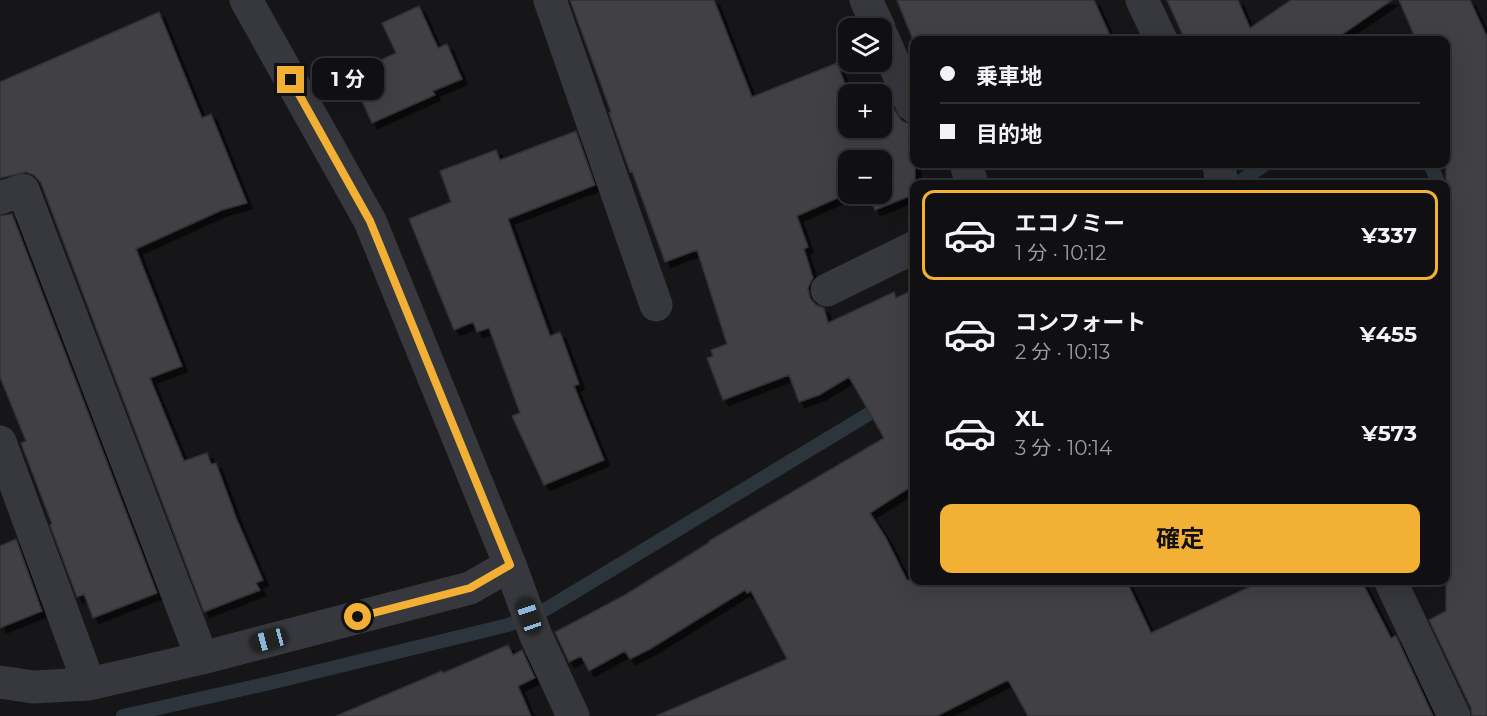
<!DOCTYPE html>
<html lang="ja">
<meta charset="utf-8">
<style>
body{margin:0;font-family:Montserrat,"Noto Sans JP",sans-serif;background:#19191b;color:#f1f3f6;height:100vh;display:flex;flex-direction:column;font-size:22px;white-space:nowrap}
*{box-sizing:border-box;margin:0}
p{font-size:20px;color:#9c9d9f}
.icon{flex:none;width:33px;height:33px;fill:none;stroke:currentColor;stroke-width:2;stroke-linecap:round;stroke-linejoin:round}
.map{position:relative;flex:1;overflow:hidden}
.sheet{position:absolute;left:910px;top:180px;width:540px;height:405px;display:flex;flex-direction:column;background:#101012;border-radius:12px;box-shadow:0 6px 24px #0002,0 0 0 2px #303032}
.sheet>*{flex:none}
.hud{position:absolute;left:910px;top:36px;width:540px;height:132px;border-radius:12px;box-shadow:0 6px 24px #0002,0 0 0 2px #303032;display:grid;align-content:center;height:132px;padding:0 30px;background:#101012}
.tools{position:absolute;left:838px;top:18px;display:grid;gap:12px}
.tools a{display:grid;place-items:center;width:54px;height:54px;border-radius:12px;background:#101012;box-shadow:0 6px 24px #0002,0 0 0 2px #303032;font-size:30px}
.end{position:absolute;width:27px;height:27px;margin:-14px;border:8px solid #f2b134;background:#111;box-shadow:0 0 0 3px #111}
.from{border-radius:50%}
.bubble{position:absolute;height:42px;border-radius:12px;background:#101012;box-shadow:0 6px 24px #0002,0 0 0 2px #303032;font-size:20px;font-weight:700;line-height:42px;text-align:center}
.car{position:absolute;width:18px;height:36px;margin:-18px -9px;border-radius:8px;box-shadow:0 0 4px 2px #0007;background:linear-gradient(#222 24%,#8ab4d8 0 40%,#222 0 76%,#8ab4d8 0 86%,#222 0)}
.hud b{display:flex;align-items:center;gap:21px;height:57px;font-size:22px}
.hud b+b{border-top:2px solid #303032}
.hud i{width:15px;height:15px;background:#f1f3f6}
ul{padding:10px 0 0;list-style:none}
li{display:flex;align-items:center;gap:18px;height:90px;margin:0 12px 9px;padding:0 18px;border:3px solid transparent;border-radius:12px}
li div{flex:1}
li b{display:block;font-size:22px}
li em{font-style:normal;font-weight:700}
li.active{border-color:#f2b134}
li>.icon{width:54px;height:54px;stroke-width:1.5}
.primary-button{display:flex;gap:12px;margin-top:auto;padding:12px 30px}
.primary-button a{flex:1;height:69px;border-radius:12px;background:#f2b134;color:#111;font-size:24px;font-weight:700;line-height:69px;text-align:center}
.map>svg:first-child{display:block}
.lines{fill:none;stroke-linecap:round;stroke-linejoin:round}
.stream{stroke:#2c353c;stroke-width:14}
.building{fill:#404145;stroke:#303034;stroke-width:1.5;filter:url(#shadow)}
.minor{stroke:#37383d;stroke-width:33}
.route{stroke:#f2b134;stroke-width:8}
</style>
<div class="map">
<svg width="1487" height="716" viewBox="0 0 1487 716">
<defs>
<filter id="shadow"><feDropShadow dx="5.5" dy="5.5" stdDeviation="0" flood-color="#0009"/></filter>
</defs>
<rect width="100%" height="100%" fill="#161618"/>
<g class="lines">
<path class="stream" d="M1430 164 1439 184
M1236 184 1266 164
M123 716 270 683 508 625 548 608 915 386"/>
</g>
<path class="building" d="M570 0H714L752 97 837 63 849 94V128H882V112L893 108 902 121 915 126V194L875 210 868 194H882V160H849V193L797 216 808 247 804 249 813 278 808 288 810 298 816 305 824 308 828 323 894 292 896 298 915 289V491L912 486 870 513 886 538 907 580H1126L1151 633 1264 580H1361L1391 638 1396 636 1433 716H1028L1008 680 937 716H656L787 659 751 591 747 593 745 590 650 649 630 659 625 651 589 671 581 656 569 662 555 632 625 595 710 542 709 541 884 438 849 377 819 395 799 402 789 375 723 400 707 358 713 356 711 350 727 344 697 250 665 262 632 171 630 172 609 113 611 112Z
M897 0H1094L1112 40H913Z
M1167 0H1238L1250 28 1291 0H1392L1334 40H1185Z
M1399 0H1470L1487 37V716H1472L1471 708 1429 620 1446 611V40H1416Z
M419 6 438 48 447 44 462 79 433 91 435 95 372 123 357 90 379 81 372 64 396 53 382 23Z
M159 12 202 118 211 114 247 203 222 210 136 249 182 366 150 378 184 461 207 453 211 464 216 463 237 520 263 580 256 583 260 590 204 612 41 183 34 175 26 172 0 178V82Z
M576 131 595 185 508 219 550 336 560 332 579 384 574 386 604 460 544 485 512 416 520 413 489 328 477 332 473 322 454 330 409 219 451 202 440 171 496 150 500 160Z
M12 214 157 593 93 618 84 594 77 597 50 525 52 524 21 443 26 441 0 377V216Z
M16 539 42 611 0 628V546Z
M508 645 513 655 522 650 535 678 518 686 531 716H336L442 671 443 673Z"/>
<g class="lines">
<path class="minor" d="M246 0 370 221 510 565 536 636 573 716
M550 0 656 305
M866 0 879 28
M1142 0 1161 40
M882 36 912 105 915 107
M966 164 972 184
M1218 164 1220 169 1221 184
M0 198 23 190 202 658
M827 290 915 247
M0 442 89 684
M1390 580 1454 716
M0 682 33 687 89 684 202 658 470 588 510 565"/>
</g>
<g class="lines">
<path class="route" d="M291 80 370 221 510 565 470 588 358 617"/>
</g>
</svg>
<div class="tools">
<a><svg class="icon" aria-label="layers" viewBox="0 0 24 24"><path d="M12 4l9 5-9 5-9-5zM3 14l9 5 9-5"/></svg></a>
<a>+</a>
<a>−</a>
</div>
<i class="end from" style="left:358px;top:617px"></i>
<i class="end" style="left:291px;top:80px"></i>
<div class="bubble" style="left:312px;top:58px;width:72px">1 分</div>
<i class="car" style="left:529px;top:616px;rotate:341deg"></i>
<i class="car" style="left:269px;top:640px;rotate:255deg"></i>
<div class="hud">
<b><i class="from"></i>乗車地</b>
<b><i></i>目的地</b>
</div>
<section class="sheet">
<ul>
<li class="active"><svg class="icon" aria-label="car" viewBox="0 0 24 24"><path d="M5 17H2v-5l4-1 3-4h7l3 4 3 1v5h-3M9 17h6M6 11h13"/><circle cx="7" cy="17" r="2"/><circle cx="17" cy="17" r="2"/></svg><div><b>エコノミー</b><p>1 分 · 10:12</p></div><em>¥337</em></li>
<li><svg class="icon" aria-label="car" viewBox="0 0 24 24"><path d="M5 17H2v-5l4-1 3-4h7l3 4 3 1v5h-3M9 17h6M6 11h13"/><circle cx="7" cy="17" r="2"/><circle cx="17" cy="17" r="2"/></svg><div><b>コンフォート</b><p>2 分 · 10:13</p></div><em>¥455</em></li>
<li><svg class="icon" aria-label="car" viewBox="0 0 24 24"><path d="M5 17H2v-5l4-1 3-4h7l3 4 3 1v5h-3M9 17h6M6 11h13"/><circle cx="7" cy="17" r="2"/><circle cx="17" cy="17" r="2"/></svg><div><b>XL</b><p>3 分 · 10:14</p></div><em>¥573</em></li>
</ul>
<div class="primary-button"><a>確定</a></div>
</section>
</div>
